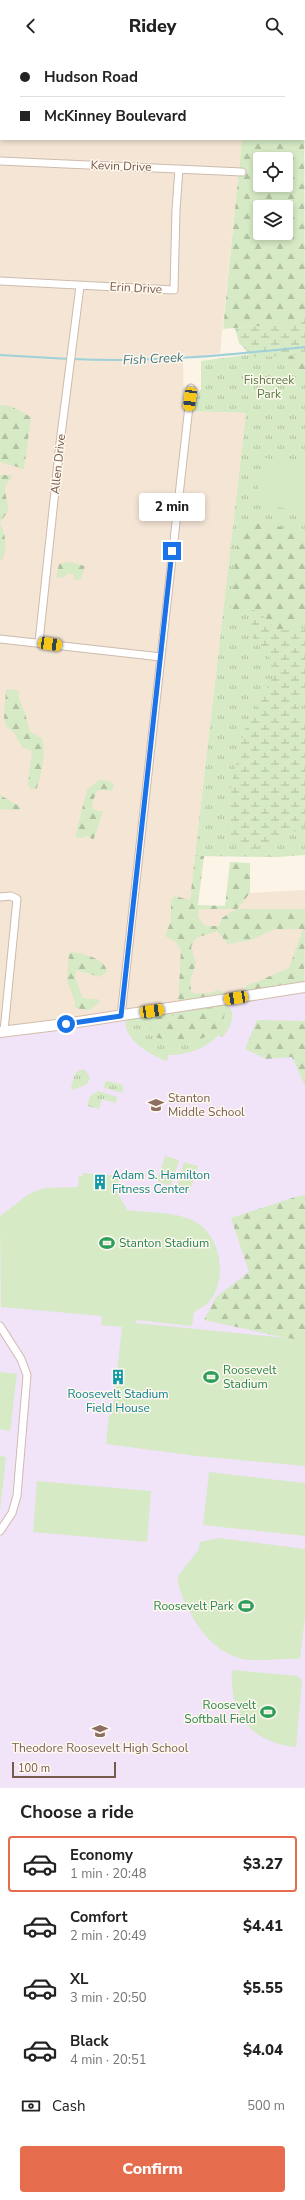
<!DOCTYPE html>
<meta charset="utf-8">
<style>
body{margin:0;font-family:"Nunito Sans",sans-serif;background:#f2f2f2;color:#222;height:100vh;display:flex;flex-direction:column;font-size:15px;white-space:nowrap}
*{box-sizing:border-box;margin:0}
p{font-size:13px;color:#767676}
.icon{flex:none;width:22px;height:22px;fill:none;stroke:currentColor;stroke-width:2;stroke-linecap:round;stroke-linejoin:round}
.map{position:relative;height:1736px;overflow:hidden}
.side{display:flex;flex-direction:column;background:#fff;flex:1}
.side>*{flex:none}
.hud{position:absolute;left:0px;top:0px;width:305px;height:88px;box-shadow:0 2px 6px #0003;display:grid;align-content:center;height:88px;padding:0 20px;background:#fff}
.fabs{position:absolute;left:253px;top:100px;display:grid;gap:8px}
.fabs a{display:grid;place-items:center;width:40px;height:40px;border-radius:4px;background:#fff;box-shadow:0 2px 6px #0003;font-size:20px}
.scale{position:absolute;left:12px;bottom:10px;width:104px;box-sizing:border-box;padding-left:4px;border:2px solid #765a4b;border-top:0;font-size:11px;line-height:14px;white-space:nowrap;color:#765a4b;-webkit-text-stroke:3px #fff8ee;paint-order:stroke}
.end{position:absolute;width:18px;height:18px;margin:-9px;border:5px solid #1a73e8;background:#fff;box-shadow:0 0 0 2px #fff}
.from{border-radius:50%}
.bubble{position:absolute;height:28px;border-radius:4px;background:#fff;box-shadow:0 2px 6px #0003;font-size:13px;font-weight:800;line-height:28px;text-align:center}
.car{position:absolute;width:12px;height:24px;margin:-12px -6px;border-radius:5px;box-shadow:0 0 3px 1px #0007;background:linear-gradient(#f5c518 24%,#345 0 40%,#f5c518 0 76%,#345 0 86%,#f5c518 0)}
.hud b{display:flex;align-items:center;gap:14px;height:38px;font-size:15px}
.hud b+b{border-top:1px solid #e0e0e0}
.hud i{width:10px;height:10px;background:#222}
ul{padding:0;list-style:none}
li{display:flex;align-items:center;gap:12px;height:56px;margin:0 8px 6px;padding:0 12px;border:2px solid transparent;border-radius:4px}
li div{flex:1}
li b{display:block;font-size:15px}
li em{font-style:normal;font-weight:800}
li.active{border-color:#e56c4d}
li>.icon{width:36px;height:36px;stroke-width:1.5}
h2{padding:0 20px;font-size:18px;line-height:48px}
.pay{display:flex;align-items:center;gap:10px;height:44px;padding:0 20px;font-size:15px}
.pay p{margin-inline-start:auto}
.action{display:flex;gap:8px;margin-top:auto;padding:8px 20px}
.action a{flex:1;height:46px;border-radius:4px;background:#e56c4d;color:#fff;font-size:16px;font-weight:800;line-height:46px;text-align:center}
header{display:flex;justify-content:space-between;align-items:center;height:52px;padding:0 20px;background:#fff;font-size:18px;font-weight:800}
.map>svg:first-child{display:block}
.residential{fill:#f4e5d5}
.education{fill:#f1e4f9}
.grass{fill:url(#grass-tufts);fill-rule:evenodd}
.forest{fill:url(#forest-firs);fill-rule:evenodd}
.wetland{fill:url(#wetland-marsh)}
.garden{fill:#d5eac5}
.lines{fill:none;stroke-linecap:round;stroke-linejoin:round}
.stream{stroke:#a1d1d8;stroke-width:2}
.street-casing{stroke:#cebbad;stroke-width:9}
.secondary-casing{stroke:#d3bdad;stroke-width:12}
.street{stroke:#fff;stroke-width:7}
.secondary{stroke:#fff;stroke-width:10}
.rail{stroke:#b6a5c7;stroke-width:2;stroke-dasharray:6 4;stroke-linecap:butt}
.route{stroke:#1a73e8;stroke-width:5}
.labels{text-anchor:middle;stroke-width:3;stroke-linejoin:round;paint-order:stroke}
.street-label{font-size:12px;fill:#765a4b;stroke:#fff8ee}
.park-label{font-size:12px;fill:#557c43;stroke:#fff8ee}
.education-label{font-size:12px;fill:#785e54;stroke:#fff8ee;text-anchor:start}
.culture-label{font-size:12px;fill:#0d838f;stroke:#fff8ee;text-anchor:start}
.leisure-label{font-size:12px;fill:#27864d;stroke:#fff8ee;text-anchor:start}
.water-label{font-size:13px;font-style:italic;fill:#427983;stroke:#fff8ee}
</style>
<header><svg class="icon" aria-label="back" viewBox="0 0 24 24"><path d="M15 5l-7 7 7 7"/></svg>Ridey<svg class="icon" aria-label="search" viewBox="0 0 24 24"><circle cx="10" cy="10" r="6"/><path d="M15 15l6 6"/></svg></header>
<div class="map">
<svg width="305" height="1736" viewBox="0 0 305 1736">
<defs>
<pattern id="grass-tufts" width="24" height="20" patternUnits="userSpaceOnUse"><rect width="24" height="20" fill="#d5eac5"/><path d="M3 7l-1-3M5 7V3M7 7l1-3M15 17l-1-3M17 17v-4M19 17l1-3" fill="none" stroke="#b1c1a2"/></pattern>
<pattern id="forest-firs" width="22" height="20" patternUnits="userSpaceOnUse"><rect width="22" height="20" fill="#d5eac5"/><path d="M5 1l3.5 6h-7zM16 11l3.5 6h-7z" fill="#b1c1a2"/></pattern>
<pattern id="wetland-marsh" width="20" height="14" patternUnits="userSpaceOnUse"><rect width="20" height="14" fill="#d5eac5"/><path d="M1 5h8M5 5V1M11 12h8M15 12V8" fill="none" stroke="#b1c1a2"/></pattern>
</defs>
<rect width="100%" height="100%" fill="#fcf4e7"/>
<path class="residential" d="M0 0H251L1 1V87H242L220 301 183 306 184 359 246 361 189 856 236 857 250 841 305 838V932L156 955 0 976Z"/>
<path class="education" d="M305 935V1736H0V980Z"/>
<path class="grass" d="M305 295V803L278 805 195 804 246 361 192 359 193 351 201 337V309Z
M225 953C239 958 230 976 223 985L219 983C204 997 189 1003 168 1003L167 1009C152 1004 122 987 126 968ZM226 959 149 971 153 966Z
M82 1017 86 1019 90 1026 87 1032 73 1038 71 1036 75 1021Z
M108 1029 123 1033V1041L104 1036 105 1030Z
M98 1039 117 1045 116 1051 102 1047 99 1057 87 1054 90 1044Z"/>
<path class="forest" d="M251 0H305V50L304 1Z
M304 59 305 262 294 271 223 277 242 87H304ZM260 107H286V133H260ZM260 155H286V181H260Z
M305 301V330L301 327 287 304Z
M0 353 10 354 31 365 24 417 0 410Z
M0 423H12L11 427C0 435 7 443 8 454 9 462 2 465 0 471 6 484 9 498 0 510Z
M243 469 305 479V569L294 579 277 578C269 569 256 552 243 560 237 563 235 566 229 568L238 485Z
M68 510 85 514 81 527 75 528 73 522 68 521 64 525 56 526 59 512Z
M13 637 19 639V647L25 661 30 680 42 686C46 708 42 716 37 736L31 738 28 732 32 699 22 695 14 680 6 674 4 666 6 638Z
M99 728 109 729 114 733 112 739 98 738 93 748 92 756 97 759H103C100 767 97 781 93 788L88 784 81 786 75 785 87 738Z
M0 743 19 754 21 758 0 757Z
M195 804H204L198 853 225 854 230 810 250 811V841L237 857H305L304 932 243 942 246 934 289 916 303 877H275L251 888 228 892 217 879 196 886 191 895 196 911 190 929 191 938 195 942 209 941 219 938 223 940 224 944 178 952 181 898 175 889 165 884 171 869V848L175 844 190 848ZM199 857H236L222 866 219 874H205L198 865Z
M73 900C85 902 106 907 107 920L100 925 76 918 75 925 82 945 86 947H98L100 950 89 958 75 956V949L67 929 69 901Z
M226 958C224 964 222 971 218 976 205 993 172 990 154 985L149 971 153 966Z
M257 968 305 969V1034L292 1005 266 1007 245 997Z
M305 1143V1290L204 1268 216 1245 249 1220 231 1166 295 1145Z"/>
<path class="wetland" d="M305 262V301L287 304 253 305 239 291 235 276 294 271Z
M251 558 258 559 277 578 298 579 305 577V636L301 641 298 662 305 670V775L250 798 233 792 228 782 230 738 241 690 248 669 273 625 270 606 252 585Z"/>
<path class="garden" d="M262 406 305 410V458L257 453Z
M165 1104 179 1108 171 1134 157 1129Z
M184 1110 198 1114 190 1139 177 1135Z
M83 1121 119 1124 117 1140 127 1158C149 1161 180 1159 199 1172 222 1188 228 1231 207 1252 204 1255 198 1257 194 1260L192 1274 136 1268 135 1274 136 1271 305 1288V1414L197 1404 106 1392 109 1363H112L122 1275 101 1273 102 1264 1 1255 0 1164 29 1142 44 1136 78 1135 79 1124H82Z
M0 1320 17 1322 10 1379 0 1377Z
M0 1404 6 1405 0 1459Z
M209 1420 305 1431V1484L203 1473Z
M37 1429 151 1439 147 1490 33 1480Z
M219 1486 305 1497V1564L300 1607C284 1606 267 1609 251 1608 224 1606 204 1586 192 1564 186 1553 177 1537 178 1524L199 1497 200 1490Z
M232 1618 298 1624 302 1629 296 1695C251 1690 229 1663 232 1618Z"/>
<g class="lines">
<path class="stream" d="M0 303 69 307
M73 307C151 311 227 303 305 295"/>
<defs>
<path id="street" d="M0 109 242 120
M0 229 174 238 176 158 179 117
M0 587 161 605
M39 590 60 391 80 234
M0 845 11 844 17 847 4 979
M121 964 191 336
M0 1274 21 1307 27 1323 17 1444 12 1461 0 1479"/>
<path id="secondary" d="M0 980 65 972 305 935"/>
</defs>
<use href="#street" class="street-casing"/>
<use href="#secondary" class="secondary-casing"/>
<use href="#street" class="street"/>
<use href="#secondary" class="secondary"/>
<path class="rail" d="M0 41H1
M304 54H305"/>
</g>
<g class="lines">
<path class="route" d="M66 972 121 964 172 499"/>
</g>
<defs>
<symbol id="school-bare" viewBox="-9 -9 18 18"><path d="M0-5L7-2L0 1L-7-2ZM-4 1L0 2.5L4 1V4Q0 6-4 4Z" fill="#8d6e63" stroke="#fff8ee" stroke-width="2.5" paint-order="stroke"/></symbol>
<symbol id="building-bare" viewBox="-9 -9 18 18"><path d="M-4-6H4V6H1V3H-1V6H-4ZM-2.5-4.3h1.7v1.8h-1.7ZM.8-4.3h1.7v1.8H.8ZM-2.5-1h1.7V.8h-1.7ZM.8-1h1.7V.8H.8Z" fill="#0f9aa8" stroke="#fff8ee" stroke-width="2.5" paint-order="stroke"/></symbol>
<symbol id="stadium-bare" viewBox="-9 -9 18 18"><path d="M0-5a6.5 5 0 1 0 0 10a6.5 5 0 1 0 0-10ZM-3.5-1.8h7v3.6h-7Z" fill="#2e9e5b" stroke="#fff8ee" stroke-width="2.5" paint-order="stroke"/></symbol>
</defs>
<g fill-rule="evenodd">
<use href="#school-bare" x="145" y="1042" width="22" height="22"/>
<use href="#building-bare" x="89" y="1119" width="22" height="22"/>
<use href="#stadium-bare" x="96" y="1180" width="22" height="22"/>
<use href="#building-bare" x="107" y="1314" width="22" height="22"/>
<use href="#stadium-bare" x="200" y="1314" width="22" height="22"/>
<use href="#stadium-bare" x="235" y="1543" width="22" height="22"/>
<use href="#stadium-bare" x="257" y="1649" width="22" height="22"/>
<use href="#school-bare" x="89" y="1668" width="22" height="22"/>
</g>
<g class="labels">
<g class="street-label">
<text transform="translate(121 114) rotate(2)" y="4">Kevin Drive</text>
<text transform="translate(136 236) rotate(3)" y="4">Erin Drive</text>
<text transform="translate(58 412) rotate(-84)" y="4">Allen Drive</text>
</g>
<g class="park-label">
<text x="269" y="332">Fishcreek<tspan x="269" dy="14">Park</tspan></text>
</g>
<g class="education-label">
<text x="168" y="1050">Stanton<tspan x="168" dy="14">Middle School</tspan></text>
<text x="100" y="1700" text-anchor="middle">Theodore Roosevelt High School</text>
</g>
<g class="culture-label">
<text x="112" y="1127">Adam S. Hamilton<tspan x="112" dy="14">Fitness Center</tspan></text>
<text x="118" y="1346" text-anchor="middle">Roosevelt Stadium<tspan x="118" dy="14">Field House</tspan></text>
</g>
<g class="leisure-label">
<text x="119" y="1195">Stanton Stadium</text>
<text x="223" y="1322">Roosevelt<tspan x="223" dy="14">Stadium</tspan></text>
<text x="234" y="1558" text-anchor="end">Roosevelt Park</text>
<text x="256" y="1657" text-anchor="end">Roosevelt<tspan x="256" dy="14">Softball Field</tspan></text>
</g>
<g class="water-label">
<text transform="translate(153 306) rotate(-3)" y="5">Fish Creek</text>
</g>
</g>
</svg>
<div class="fabs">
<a><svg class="icon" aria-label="locate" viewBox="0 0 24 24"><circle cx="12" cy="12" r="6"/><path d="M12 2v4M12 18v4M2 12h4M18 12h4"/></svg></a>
<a><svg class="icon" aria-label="layers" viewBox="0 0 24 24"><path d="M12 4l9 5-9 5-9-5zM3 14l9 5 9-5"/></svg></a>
</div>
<div class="scale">100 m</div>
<i class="end from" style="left:66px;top:972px"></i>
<i class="end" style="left:172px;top:499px"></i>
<div class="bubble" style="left:139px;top:441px;width:66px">2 min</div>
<i class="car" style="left:190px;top:347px;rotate:188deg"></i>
<i class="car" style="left:50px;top:592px;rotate:98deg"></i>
<i class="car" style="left:236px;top:946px;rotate:261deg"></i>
<i class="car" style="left:152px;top:959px;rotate:82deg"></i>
<div class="hud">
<b><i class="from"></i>Hudson Road</b>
<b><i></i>McKinney Boulevard</b>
</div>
</div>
<section class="side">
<h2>Choose a ride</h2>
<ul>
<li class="active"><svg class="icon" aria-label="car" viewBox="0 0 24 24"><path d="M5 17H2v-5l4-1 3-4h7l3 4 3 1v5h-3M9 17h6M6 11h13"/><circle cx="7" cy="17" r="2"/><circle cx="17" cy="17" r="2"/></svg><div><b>Economy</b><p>1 min · 20:48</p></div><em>$3.27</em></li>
<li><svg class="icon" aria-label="car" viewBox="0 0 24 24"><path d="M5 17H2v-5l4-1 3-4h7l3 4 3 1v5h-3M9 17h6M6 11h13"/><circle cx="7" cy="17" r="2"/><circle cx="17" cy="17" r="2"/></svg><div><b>Comfort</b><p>2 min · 20:49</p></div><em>$4.41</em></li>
<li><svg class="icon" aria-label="car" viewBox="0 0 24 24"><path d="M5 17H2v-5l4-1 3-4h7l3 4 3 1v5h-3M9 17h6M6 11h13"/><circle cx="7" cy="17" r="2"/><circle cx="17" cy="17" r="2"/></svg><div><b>XL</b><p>3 min · 20:50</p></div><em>$5.55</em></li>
<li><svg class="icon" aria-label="car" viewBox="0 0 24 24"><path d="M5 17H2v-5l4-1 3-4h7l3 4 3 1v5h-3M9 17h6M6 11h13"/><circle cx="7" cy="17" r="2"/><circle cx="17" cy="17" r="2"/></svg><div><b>Black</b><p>4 min · 20:51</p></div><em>$4.04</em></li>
</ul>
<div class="pay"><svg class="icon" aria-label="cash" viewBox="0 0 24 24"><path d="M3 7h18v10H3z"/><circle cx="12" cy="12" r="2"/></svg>Cash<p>500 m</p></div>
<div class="action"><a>Confirm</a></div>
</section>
